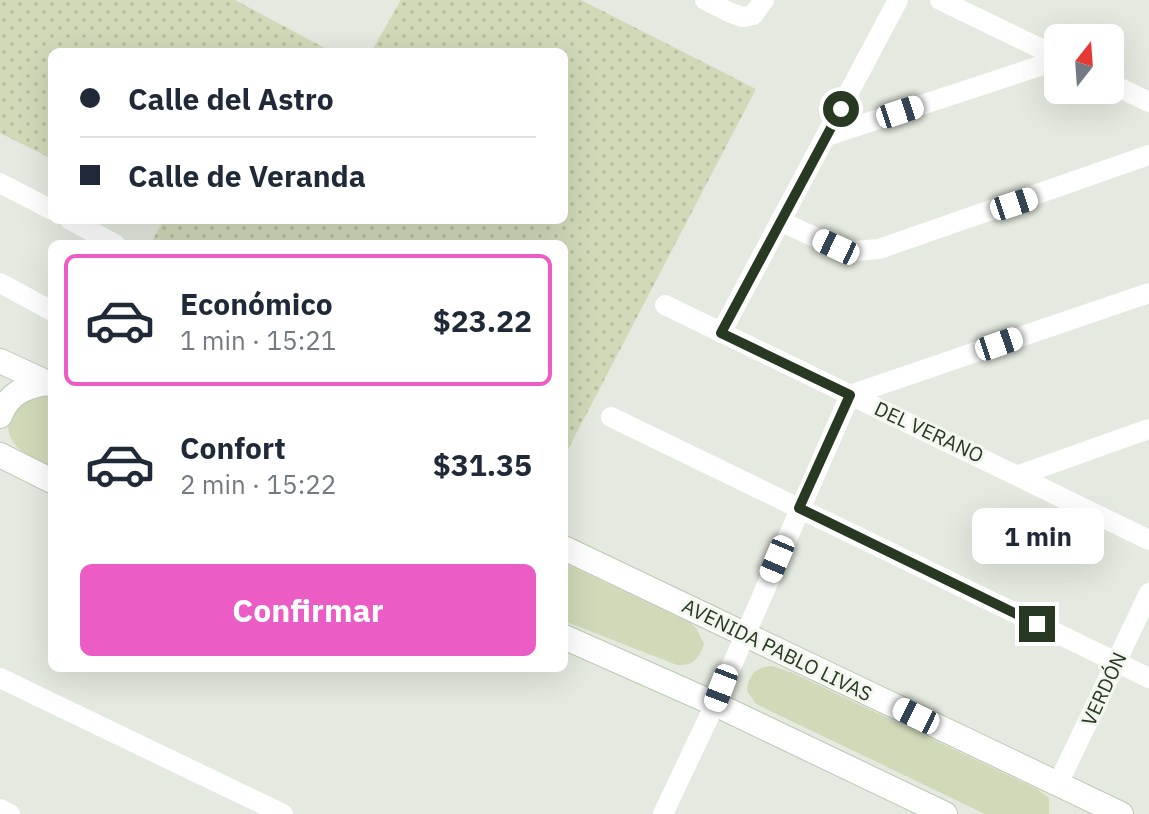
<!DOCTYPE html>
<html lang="es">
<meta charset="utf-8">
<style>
body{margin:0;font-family:"IBM Plex Sans",sans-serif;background:#f2f2f3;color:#1f2937;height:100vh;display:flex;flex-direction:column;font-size:30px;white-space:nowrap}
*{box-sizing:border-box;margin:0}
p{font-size:26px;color:#747a83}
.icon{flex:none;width:44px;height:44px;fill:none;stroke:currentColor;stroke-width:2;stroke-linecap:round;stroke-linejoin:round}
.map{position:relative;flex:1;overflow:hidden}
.sheet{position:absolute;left:48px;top:240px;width:520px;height:432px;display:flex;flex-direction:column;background:#fff;border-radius:12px;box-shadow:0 8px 32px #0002}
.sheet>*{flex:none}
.top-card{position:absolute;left:48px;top:48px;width:520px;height:176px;border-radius:12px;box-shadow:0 8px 32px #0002;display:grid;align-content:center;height:176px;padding:0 32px;background:#fff}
.needle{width:52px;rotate:17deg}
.controls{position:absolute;left:1044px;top:24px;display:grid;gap:16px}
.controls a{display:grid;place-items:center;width:80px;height:80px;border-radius:12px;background:#fff;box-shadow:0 8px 32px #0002;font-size:40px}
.end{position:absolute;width:36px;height:36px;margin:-18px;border:10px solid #273921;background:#fff;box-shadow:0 0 0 4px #fff}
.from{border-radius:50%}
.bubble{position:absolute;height:56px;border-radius:12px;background:#fff;box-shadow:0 8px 32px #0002;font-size:26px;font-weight:800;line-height:56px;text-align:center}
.car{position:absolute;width:24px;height:48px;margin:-24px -12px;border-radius:10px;box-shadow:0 0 6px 2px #0007;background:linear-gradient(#fff 24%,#345 0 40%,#fff 0 76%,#345 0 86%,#fff 0)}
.top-card b{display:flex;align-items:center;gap:28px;height:76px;font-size:30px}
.top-card b+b{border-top:2px solid #e0e1e3}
.top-card i{width:20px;height:20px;background:#1f2937}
ul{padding:14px 0 0;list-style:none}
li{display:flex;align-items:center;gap:24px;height:132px;margin:0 16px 12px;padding:0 16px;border:4px solid transparent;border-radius:12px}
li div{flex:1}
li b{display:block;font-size:30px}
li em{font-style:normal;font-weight:800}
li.selected{border-color:#eb5cc4}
li>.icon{width:72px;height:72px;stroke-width:1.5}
.button{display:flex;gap:16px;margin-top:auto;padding:16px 32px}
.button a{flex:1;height:92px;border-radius:12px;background:#eb5cc4;color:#fff;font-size:32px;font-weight:800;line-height:92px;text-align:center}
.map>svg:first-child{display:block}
.grass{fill:url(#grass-dots)}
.park{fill:#d0dab9}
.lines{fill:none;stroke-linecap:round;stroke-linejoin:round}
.secondary-casing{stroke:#bbc9b3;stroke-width:26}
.minor{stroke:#fff;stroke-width:20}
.secondary{stroke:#fff;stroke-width:24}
.route{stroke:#273921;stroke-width:10}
.labels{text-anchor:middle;stroke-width:6;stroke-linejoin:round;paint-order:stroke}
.street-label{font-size:20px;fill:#273921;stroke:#f3f7f0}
</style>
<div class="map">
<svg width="1149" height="814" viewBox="0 0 1149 814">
<defs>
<pattern id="grass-dots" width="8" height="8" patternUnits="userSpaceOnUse" patternTransform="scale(2)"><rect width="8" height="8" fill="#d0dab9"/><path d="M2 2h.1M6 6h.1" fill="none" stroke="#b3bc9f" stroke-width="1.8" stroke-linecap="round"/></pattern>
</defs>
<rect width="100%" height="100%" fill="#e4eadf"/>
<path class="grass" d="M0 0H235L332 52H52V159L0 133Z
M401 0H581L756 89 564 457V244H150L164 220H564V52H371Z"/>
<path class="park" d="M30 395H45L52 399V467C29 456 6 449 8 419Z
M564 563 689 622 696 628 704 644C699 658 694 666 677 665L564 621Z
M772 666 793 673 1037 789 1049 798V814H985L756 704 747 691C748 675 756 667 772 666Z"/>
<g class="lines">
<defs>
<path id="secondary" d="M0 361 50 384
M0 416C9 393 24 387 47 383
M0 455 52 481
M564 548 1121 814
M564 637 715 704 945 814"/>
</defs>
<use href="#secondary" class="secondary-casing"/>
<path class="minor" d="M705 0 731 13 743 17 753 15 764 0
M940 0 1058 57
M1110 83 1149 102
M827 136 1058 60
M0 183 52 210
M70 220 115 244
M780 221 836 247 853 251 879 249 1149 155
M0 283 52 311
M665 305 1149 540
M721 333 898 0
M611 417 1149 678
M1019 475 1149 429
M0 678 283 814
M1058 784 1149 593
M0 809 10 814
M663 814 715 704 850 395 1149 293"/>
<use href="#secondary" class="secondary"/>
</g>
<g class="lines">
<path class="route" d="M841 109 721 333 850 395 799 508 1037 624"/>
</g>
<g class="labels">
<g class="street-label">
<text transform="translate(929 432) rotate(25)" y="7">DEL VERANO</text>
<text transform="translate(777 650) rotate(26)" y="7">AVENIDA PABLO LIVAS</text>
<text transform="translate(1104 689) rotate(-65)" y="7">VERDÓN</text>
</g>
</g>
</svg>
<div class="controls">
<a><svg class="needle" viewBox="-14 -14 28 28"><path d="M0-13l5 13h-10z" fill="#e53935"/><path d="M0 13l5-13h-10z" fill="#747a83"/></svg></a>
</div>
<i class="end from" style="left:841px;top:109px"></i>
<i class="end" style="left:1037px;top:624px"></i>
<div class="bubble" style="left:972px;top:508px;width:132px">1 min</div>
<i class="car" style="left:900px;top:112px;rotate:72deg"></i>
<i class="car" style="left:1014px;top:204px;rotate:72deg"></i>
<i class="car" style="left:836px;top:247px;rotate:295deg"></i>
<i class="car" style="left:999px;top:344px;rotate:71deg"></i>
<i class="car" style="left:777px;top:559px;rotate:203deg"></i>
<i class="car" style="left:721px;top:688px;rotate:201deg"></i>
<i class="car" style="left:916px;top:716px;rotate:296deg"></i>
<div class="top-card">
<b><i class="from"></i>Calle del Astro</b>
<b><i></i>Calle de Veranda</b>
</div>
<section class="sheet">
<ul>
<li class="selected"><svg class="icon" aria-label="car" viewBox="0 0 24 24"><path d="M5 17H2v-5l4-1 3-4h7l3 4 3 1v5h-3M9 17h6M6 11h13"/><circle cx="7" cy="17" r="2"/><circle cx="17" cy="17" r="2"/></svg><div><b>Económico</b><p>1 min · 15:21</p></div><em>$23.22</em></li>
<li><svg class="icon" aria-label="car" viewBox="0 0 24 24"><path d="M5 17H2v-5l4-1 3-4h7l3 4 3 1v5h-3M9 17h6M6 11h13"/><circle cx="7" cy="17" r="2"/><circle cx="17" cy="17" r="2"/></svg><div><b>Confort</b><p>2 min · 15:22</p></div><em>$31.35</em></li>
</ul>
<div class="button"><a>Confirmar</a></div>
</section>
</div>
